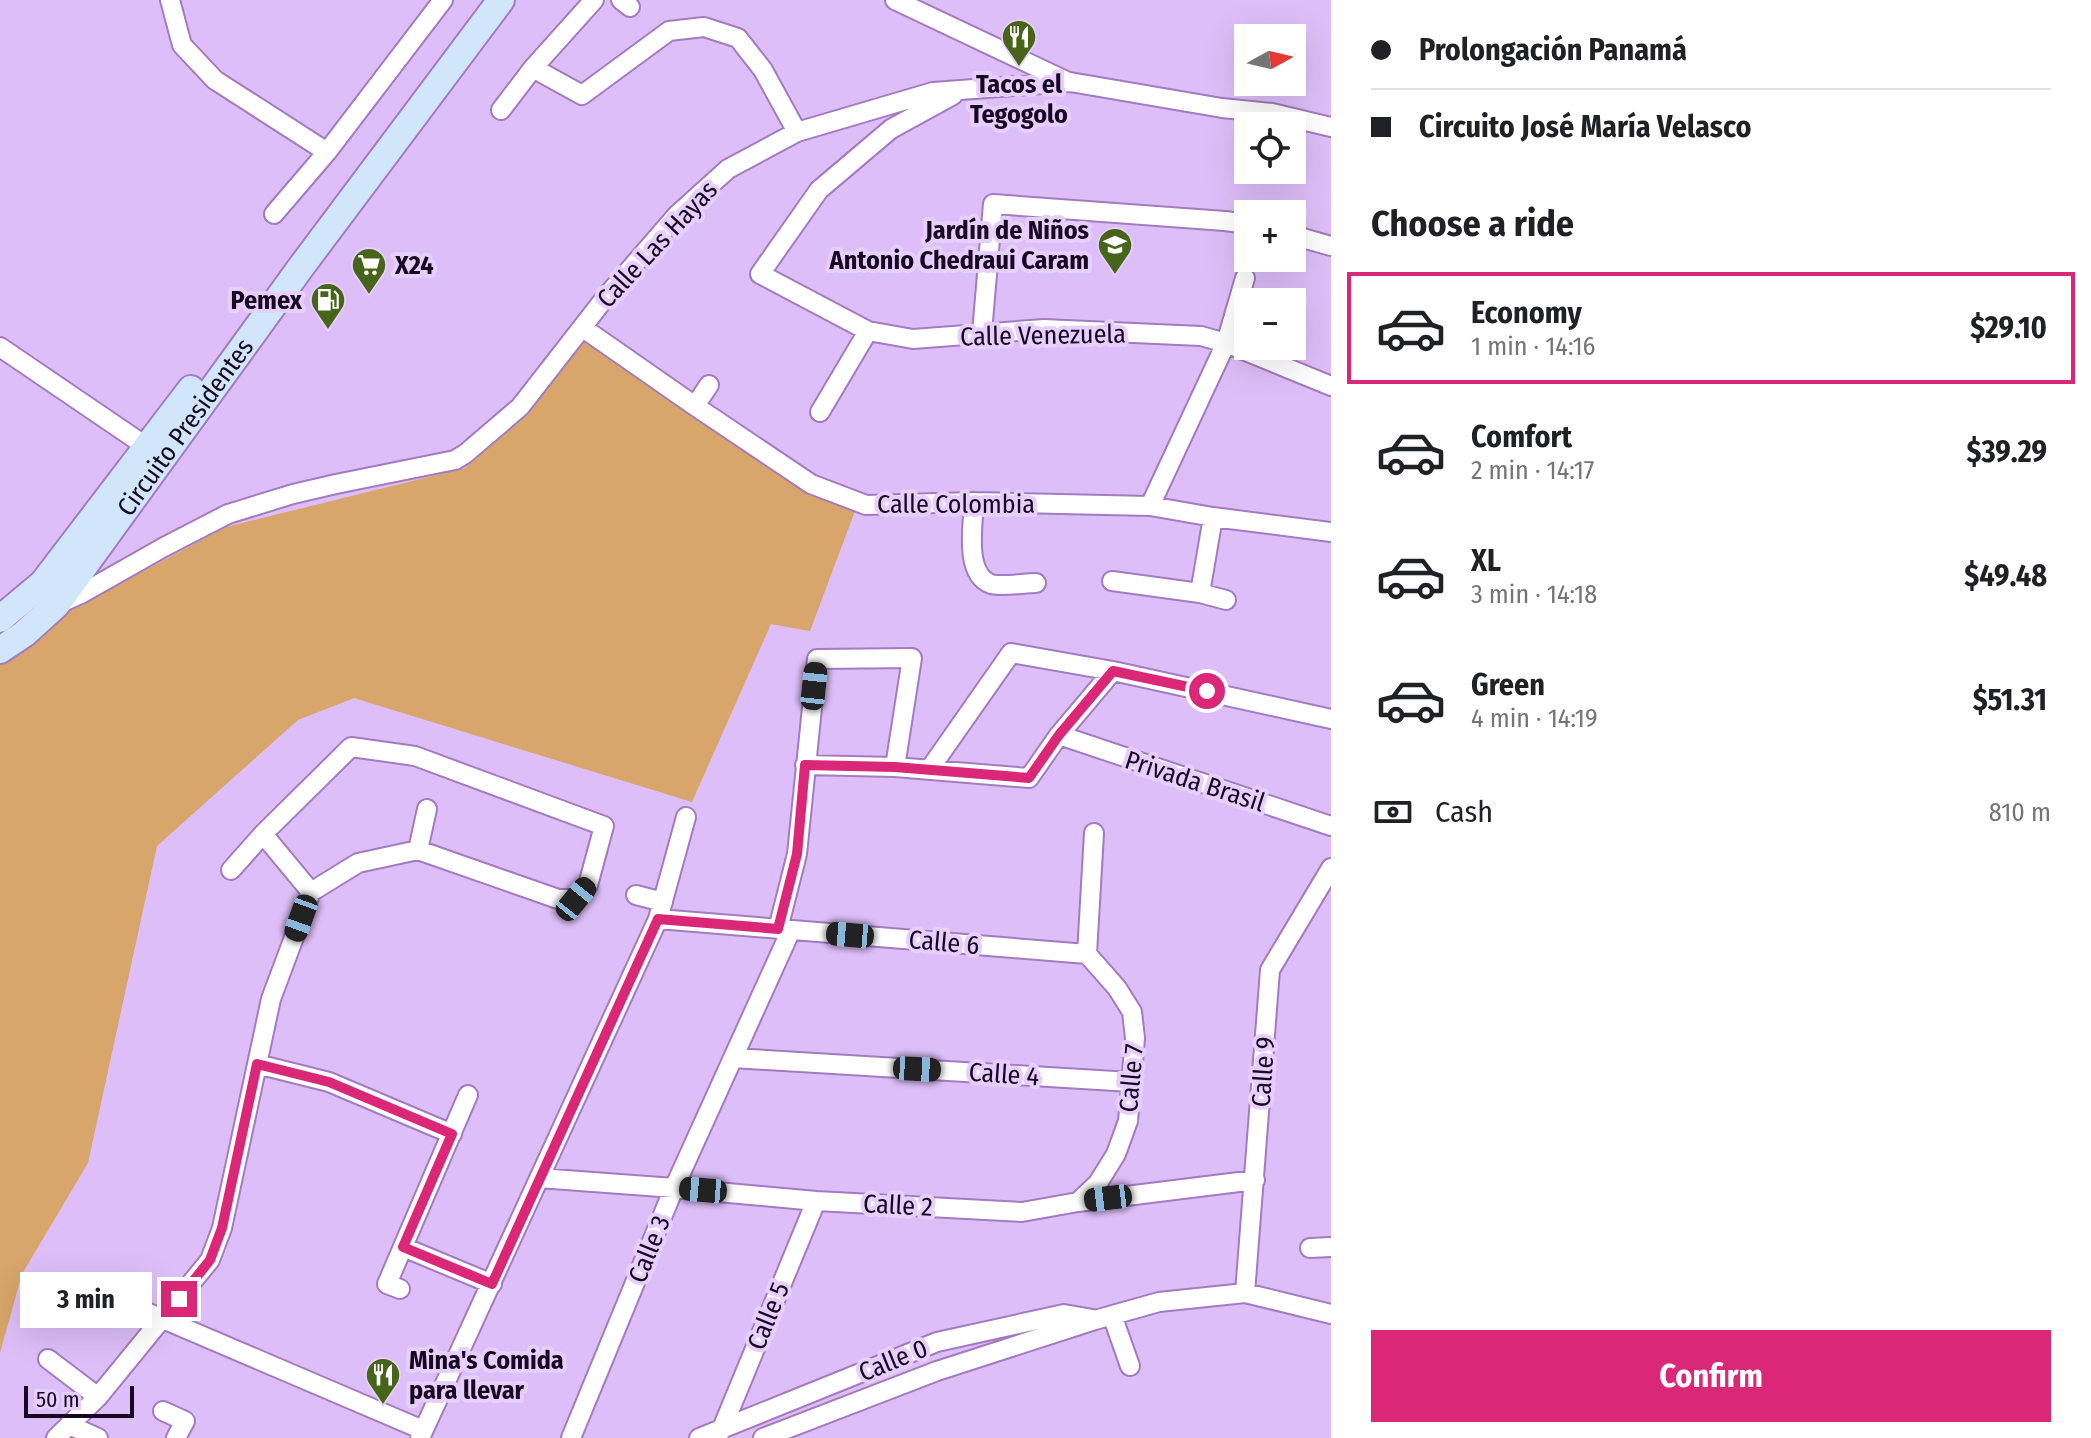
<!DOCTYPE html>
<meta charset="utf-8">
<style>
body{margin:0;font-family:"Fira Sans Condensed",sans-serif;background:#f2f2f2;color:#202124;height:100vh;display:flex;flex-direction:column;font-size:30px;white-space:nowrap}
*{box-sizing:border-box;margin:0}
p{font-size:26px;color:#757577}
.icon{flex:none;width:44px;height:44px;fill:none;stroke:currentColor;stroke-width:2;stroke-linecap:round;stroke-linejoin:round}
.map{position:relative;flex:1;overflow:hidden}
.drawer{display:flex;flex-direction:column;background:#fff;width:760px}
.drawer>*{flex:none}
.hud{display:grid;align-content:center;height:176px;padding:0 40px;background:#fff}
.needle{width:52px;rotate:82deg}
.buttons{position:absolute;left:1234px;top:24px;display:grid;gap:16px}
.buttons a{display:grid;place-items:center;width:72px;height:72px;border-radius:0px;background:#fff;box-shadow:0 8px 32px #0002;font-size:40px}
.scale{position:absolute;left:24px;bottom:20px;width:110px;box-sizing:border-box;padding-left:8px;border:4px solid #170721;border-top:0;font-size:22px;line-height:28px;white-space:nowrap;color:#170721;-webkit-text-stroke:6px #e7cffb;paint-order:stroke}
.end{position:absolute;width:36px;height:36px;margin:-18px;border:10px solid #db2777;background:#fff;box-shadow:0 0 0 4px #fff}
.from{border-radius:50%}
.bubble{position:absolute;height:56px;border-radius:0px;background:#fff;box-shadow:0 8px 32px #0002;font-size:26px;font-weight:700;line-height:56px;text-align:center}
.car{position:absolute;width:24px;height:48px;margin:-24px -12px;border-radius:10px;box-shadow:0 0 6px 2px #0007;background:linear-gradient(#222 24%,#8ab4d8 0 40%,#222 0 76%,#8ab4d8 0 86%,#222 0)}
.hud b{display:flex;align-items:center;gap:28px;height:76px;font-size:30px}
.hud b+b{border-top:2px solid #e0e0e0}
.hud i{width:20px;height:20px;background:#202124}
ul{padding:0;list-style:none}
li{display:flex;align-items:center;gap:24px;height:112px;margin:0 16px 12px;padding:0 24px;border:4px solid transparent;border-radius:0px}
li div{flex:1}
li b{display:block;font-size:30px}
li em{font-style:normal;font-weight:700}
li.selected{border-color:#db2777}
li>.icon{width:72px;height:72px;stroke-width:1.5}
h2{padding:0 40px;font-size:36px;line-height:96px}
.pay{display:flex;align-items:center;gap:20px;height:88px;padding:0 40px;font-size:30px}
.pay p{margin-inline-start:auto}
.primary-button{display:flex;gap:16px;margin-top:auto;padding:16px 40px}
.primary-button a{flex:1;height:92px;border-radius:0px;background:#db2777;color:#fff;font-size:32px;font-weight:700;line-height:92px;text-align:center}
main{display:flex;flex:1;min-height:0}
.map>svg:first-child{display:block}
.green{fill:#d8a56a}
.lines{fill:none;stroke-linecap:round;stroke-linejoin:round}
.street-casing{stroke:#a37bc0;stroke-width:22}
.secondary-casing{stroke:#a37bc0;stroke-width:30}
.street{stroke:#fff;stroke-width:18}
.secondary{stroke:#d1e6fa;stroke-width:26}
.route{stroke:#db2777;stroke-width:10}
.labels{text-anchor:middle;stroke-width:8;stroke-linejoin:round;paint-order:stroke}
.poi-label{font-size:26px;font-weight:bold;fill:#170721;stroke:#e7cffb;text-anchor:end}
.street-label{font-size:26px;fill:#170721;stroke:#e7cffb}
</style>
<main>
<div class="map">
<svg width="1331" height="1438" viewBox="0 0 1331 1438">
<rect width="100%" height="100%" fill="#debef8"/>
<path class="green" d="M586 337 804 490 855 511 810 631 771 624 692 802 354 698 298 720 157 846 88 1163 22 1274 0 1353V660L52 620 226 527 465 468 528 414Z"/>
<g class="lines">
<defs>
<path id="street" d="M170 0 182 45 215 80 327 152
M621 0 630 7
M895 0 1066 81
M533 68 582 95 669 31 704 27 738 38 763 70 797 132
M953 95 891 129 819 190 760 274 868 331 913 339 1044 329 1201 336 1226 343 1331 386
M501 110 533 68 594 0
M274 214 327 152 443 0
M1292 235 1331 246
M583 328 695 406 811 484 866 505 974 502 1150 506 1213 517 1331 532
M982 333 993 204 1225 221 1248 224
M0 347 147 447
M695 406 709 385
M820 412 868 331
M974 502C973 525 964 574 991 584 1000 587 1025 583 1036 583
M1150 506 1226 343 1245 278
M1112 581 1200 593 1226 600
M1200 593 1213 517
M58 604 81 594 164 547 228 514 293 494 336 484 455 460 465 454 520 407 605 298 677 215 728 169 797 132 933 92 1070 82 1222 108 1272 113 1331 127
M817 659 912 658 895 767
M1059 735 1331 826
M805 765 895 767 1029 778 1059 735 1113 671
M929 770 1011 653 1113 671 1331 719
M263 834 311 892
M418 850 427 809
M636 895 663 902
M658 919 1087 954
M778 929 797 854 817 659
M1087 954 1094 833
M733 1058 1131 1082
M257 1064 329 1082 452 1134
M539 1178 674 1188 816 1201 1022 1212 1078 1202 1255 1180
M1078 1202 1098 1183 1116 1154 1128 1121 1135 1038 1132 1012 1117 988 1087 954
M403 1247 492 1284
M1310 1248 1331 1247
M88 1287 423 1430
M400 1289 387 1284 468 1095
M1245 1293 1270 970 1331 868
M1112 1315 1130 1366
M48 1359 98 1397
M163 1411 185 1421 176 1438
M69 1425 98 1438
M721 1431 816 1201
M56 1438 98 1397 210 1260 222 1228 271 999 311 892 358 863 418 850 558 899H576L588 885 604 826 415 756 351 747 263 834 231 870
M420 1438 658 919 686 817
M571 1438 674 1188 791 930
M699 1438 937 1342 1064 1314 1093 1319
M763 1438 937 1371 1095 1320 1159 1302 1245 1293 1331 1314"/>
<g id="secondary">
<path d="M0 619 43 583 191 389"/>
<path id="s1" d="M0 650 24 634 56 605 301 267 501 0"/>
</g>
</defs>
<use href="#street" class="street-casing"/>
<use href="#secondary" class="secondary-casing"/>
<use href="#street" class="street"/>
<use href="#secondary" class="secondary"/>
</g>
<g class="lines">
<path class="route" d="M179 1299 210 1260 222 1228 257 1064 329 1082 452 1134 403 1247 492 1284 658 919 778 929 797 854 805 765 895 767 1029 778 1059 735 1113 671 1207 691"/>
</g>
<defs>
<symbol id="restaurant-pin" viewBox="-11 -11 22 30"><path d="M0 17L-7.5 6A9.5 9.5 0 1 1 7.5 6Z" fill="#46651b" stroke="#e7cffb"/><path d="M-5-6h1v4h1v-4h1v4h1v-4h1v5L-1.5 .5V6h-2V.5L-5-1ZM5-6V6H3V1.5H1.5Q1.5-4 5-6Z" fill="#fff"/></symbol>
<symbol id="school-pin" viewBox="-11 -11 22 30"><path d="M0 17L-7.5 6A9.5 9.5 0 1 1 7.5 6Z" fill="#46651b" stroke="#e7cffb"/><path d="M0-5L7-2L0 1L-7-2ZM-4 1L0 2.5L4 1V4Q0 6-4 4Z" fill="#fff"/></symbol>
<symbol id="supermarket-pin" viewBox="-11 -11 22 30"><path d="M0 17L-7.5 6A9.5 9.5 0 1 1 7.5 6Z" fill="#46651b" stroke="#e7cffb"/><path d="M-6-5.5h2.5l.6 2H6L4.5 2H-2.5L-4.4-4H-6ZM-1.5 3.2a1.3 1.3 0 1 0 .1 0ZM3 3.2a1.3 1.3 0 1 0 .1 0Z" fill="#fff"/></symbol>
<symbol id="fuel-pin" viewBox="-11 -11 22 30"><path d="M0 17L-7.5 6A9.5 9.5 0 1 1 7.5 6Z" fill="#46651b" stroke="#e7cffb"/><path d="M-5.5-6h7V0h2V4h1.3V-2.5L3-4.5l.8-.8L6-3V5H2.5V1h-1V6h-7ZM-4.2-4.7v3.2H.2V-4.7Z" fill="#fff"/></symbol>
</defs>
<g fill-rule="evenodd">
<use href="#restaurant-pin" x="999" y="17" width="40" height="54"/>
<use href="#school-pin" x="1095" y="225" width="40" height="54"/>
<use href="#supermarket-pin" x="349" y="245" width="40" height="54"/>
<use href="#fuel-pin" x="308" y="280" width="40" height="54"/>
<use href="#restaurant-pin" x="363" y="1355" width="40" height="54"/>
</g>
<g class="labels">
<g class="poi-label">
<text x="1019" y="93" text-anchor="middle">Tacos el<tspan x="1019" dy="30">Tegogolo</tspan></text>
<text x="1089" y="239">Jardín de Niños<tspan x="1089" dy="30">Antonio Chedraui Caram</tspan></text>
<text x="395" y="274" text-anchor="start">X24</text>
<text x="302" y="309">Pemex</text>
<text x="409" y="1369" text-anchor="start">Mina's Comida<tspan x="409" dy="30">para llevar</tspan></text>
</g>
<g class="street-label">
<text transform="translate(657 244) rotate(-47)" y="9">Calle Las Hayas</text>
<text transform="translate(1043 335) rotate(-1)" y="9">Calle Venezuela</text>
<text dy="9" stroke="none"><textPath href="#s1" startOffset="292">Circuito Presidentes</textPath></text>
<text x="956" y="513">Calle Colombia</text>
<text transform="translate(1195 781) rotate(18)" y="9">Privada Brasil</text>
<text transform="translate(944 942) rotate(5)" y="9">Calle 6</text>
<text transform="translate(1263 1072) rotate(-86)" y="9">Calle 9</text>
<text transform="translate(1004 1074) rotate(4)" y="9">Calle 4</text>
<text transform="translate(1131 1078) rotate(-85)" y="9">Calle 7</text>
<text transform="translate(898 1205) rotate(3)" y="9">Calle 2</text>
<text transform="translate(649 1249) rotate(-68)" y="9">Calle 3</text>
<text transform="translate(768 1316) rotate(-68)" y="9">Calle 5</text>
<text transform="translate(893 1360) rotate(-22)" y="9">Calle 0</text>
</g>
</g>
</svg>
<div class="buttons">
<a><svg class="needle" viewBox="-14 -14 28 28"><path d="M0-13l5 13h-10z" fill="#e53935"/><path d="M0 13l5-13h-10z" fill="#757577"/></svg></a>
<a><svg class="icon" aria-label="locate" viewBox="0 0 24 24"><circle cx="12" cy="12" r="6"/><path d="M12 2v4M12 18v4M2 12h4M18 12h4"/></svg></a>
<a>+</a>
<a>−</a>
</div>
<div class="scale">50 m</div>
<i class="end from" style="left:1207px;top:691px"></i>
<i class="end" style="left:179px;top:1299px"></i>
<div class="bubble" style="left:20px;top:1272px;width:132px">3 min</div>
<i class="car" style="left:814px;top:686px;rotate:6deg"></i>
<i class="car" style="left:576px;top:899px;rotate:39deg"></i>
<i class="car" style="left:301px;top:918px;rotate:200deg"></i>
<i class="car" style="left:850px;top:935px;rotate:275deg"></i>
<i class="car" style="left:917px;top:1069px;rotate:93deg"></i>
<i class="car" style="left:703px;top:1190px;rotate:275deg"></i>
<i class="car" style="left:1108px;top:1198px;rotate:263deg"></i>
</div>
<section class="drawer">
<div class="hud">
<b><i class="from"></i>Prolongación Panamá</b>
<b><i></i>Circuito José María Velasco</b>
</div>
<h2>Choose a ride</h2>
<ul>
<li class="selected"><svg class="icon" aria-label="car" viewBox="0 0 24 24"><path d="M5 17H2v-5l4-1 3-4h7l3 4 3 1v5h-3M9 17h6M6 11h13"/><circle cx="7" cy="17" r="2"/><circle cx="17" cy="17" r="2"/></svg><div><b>Economy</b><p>1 min · 14:16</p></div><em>$29.10</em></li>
<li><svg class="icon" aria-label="car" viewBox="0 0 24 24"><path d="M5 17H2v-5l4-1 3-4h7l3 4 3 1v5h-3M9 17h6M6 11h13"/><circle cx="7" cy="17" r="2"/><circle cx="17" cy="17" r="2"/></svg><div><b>Comfort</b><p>2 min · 14:17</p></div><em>$39.29</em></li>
<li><svg class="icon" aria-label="car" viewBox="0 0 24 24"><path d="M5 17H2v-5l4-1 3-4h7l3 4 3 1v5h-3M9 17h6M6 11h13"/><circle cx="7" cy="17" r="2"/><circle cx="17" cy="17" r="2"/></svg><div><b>XL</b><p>3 min · 14:18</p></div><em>$49.48</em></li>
<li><svg class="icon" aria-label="car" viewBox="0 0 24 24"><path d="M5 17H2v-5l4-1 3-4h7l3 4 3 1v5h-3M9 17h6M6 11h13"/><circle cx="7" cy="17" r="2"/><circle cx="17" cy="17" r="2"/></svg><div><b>Green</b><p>4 min · 14:19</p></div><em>$51.31</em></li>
</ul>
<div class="pay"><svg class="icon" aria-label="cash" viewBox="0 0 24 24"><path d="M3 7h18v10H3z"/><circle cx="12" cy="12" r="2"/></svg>Cash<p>810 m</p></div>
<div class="primary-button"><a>Confirm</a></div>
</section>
</main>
